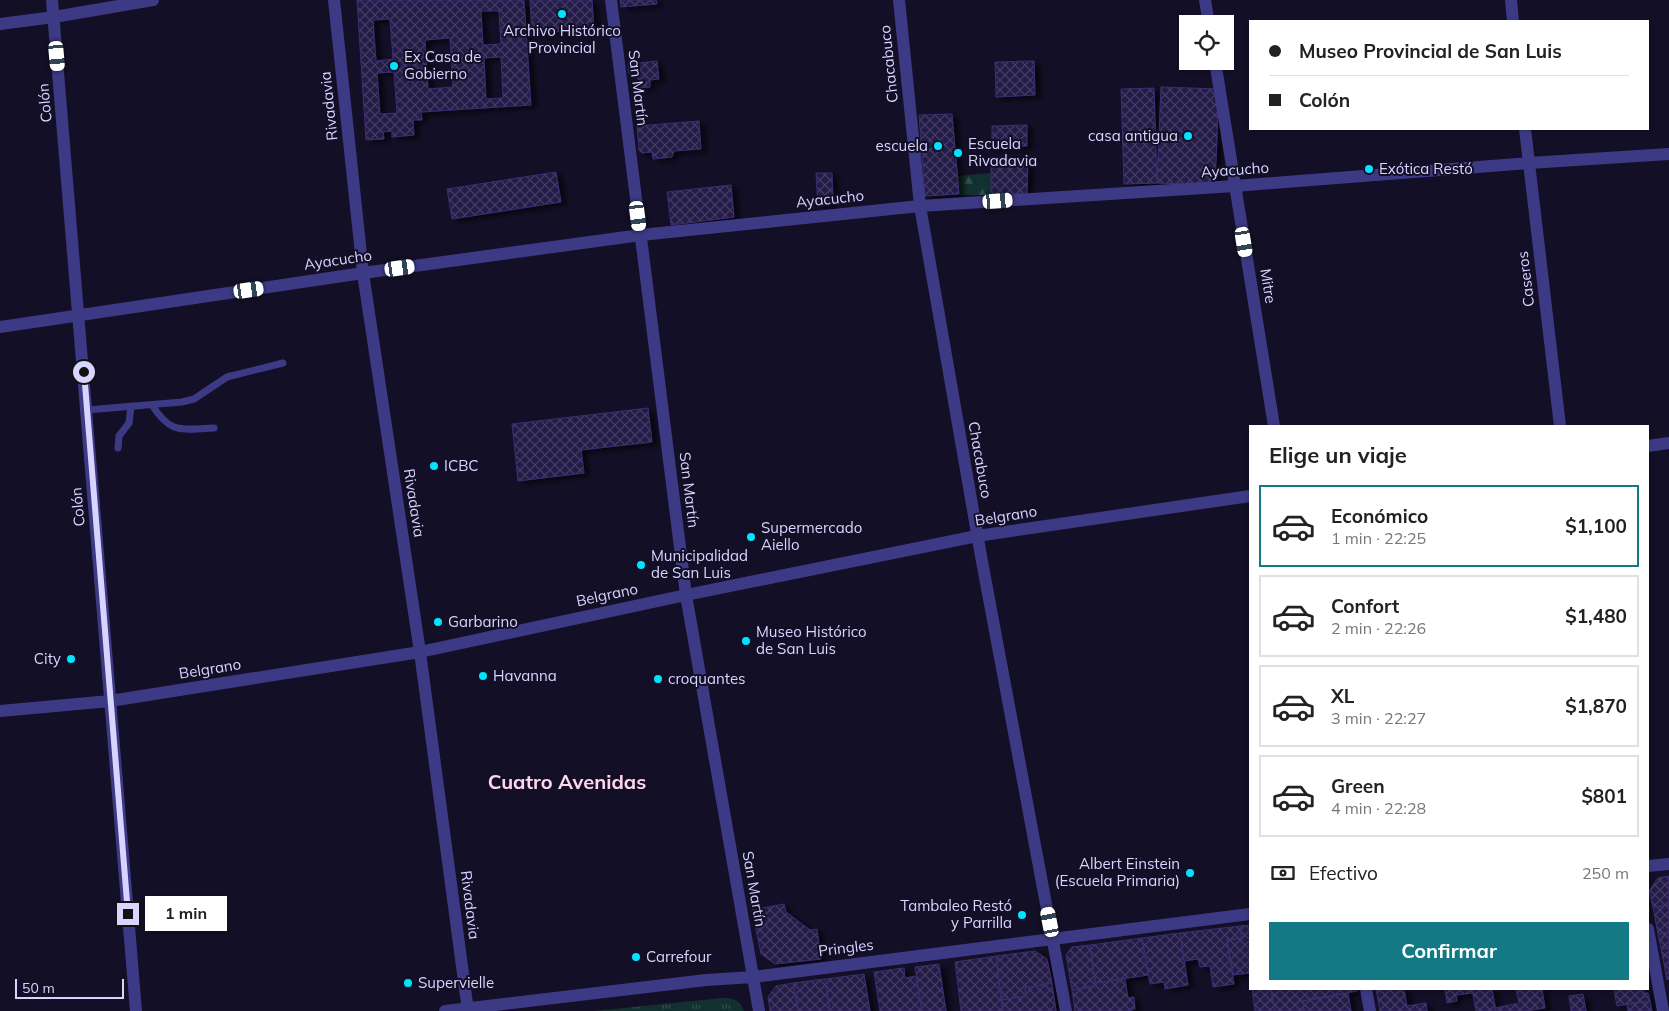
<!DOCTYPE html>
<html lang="es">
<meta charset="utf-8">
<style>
body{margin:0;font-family:Mulish,sans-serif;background:#f6f6f6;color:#222;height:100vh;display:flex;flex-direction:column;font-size:19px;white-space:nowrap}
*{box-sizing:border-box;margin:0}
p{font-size:16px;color:#767676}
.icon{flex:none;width:28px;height:28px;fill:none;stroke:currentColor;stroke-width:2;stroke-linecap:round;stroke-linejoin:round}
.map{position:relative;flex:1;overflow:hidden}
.side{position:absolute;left:1249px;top:425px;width:400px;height:565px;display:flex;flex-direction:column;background:#fff;border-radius:0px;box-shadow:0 1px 4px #0004}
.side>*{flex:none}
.guide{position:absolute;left:1249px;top:20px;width:400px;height:110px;border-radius:0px;box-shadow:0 1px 4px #0004;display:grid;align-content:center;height:110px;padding:0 20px;background:#fff}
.controls{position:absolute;left:1179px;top:15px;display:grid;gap:10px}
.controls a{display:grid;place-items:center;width:55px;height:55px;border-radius:0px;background:#fff;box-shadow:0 1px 4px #0004;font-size:25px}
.scale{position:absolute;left:15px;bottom:12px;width:109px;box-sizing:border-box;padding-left:5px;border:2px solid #d9d4ff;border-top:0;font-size:14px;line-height:18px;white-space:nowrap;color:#d9d4ff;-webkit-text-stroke:4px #130f26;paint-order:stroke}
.end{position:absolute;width:22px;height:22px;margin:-11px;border:6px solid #d9d4ff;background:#111;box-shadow:0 0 0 2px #111}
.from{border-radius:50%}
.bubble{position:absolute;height:35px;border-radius:0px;background:#fff;box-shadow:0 1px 4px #0004;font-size:16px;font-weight:700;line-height:35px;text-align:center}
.car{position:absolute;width:15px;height:30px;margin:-15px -8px;border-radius:6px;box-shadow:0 0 4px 1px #0007;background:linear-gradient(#fff 24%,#345 0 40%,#fff 0 76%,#345 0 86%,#fff 0)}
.guide b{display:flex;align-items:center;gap:18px;height:48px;font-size:19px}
.guide b+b{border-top:1px solid #e0e0e0}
.guide i{width:12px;height:12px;background:#222}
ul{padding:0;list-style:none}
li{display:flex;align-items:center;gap:15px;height:82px;margin:0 10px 8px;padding:0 10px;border:2px solid #e0e0e0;border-radius:0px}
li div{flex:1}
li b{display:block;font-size:19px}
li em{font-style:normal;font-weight:700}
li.current{border-color:#137a85}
li>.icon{width:45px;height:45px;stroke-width:1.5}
h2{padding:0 20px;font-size:22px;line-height:60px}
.pay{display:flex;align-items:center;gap:12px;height:55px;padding:0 20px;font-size:19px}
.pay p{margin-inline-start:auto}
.button{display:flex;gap:10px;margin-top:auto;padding:10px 20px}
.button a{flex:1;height:58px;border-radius:0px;background:#137a85;color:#fff;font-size:20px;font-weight:700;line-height:58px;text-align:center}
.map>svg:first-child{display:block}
.forest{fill:url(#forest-firs)}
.park{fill:url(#park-tufts)}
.building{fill:url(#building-cross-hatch);stroke:#3b2d73;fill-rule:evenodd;filter:url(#shadow)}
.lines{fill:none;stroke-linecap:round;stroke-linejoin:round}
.lane{stroke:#3d3a85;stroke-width:7}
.street{stroke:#3d3a85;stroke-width:12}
.route{stroke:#d9d4ff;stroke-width:6}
.poi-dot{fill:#00e5ff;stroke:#130f26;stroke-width:2}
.labels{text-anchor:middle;stroke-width:4;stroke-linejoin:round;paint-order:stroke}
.poi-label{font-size:15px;fill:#d9d4ff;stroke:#130f26;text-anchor:start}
.street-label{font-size:15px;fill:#d9d4ff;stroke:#130f26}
.district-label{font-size:20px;font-weight:bold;fill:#ffd6f0;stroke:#130f26}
</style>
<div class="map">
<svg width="1669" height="1011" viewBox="0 0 1669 1011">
<defs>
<pattern id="forest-firs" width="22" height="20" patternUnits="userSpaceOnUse" patternTransform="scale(1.25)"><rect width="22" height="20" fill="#12302f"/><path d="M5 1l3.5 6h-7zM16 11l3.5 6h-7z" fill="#344d4e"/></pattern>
<pattern id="park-tufts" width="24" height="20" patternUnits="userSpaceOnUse" patternTransform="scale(1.25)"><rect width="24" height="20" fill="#12302f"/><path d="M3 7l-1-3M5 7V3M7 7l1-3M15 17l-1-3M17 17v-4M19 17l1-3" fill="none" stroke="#344d4e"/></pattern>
<pattern id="building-cross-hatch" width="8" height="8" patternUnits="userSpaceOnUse" patternTransform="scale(1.25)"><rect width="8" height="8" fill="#241b47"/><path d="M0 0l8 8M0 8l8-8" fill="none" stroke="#433b63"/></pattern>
<filter id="shadow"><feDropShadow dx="5.5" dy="3" stdDeviation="2.5" flood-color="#0009"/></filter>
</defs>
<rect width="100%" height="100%" fill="#130f26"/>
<path class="forest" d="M991 173V195H960L958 176Z"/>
<path class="park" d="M722 998C734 998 740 1000 744 1011H594Z"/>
<path class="building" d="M357 0H524L531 105 421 112 422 120H413L414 135 392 137V131L383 132 384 139 366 140ZM481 11H499L501 44 483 45ZM390 19 393 59 376 61 373 20ZM450 38 453 87 428 89 425 40ZM501 57 503 98 486 99 484 58ZM394 72 397 113 380 114 377 73Z
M530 0H592L594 29 532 33Z
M620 0H656L657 4 621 7Z
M657 61 659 79 650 80V87L639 88 637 72 629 73 628 64Z
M1034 61 1035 95 996 97 995 62Z
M1161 87 1219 89 1215 185 1157 183Z
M1154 88 1157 183 1124 184 1121 89Z
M952 114 959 194 925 196 919 115Z
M699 121 701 149 674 151 672 157 653 159 652 152 642 153 639 150 637 126Z
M1027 125V146L992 147V126Z
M991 159H1028L1027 193 991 195Z
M556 172 561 202 452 219 447 189Z
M816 173H832L833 200H830V205L818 206Z
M731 185 734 217 671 225 667 192Z
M648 408 652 442 581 450 584 473 518 481 512 424Z
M1669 876V905L1653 907 1649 891 1658 878Z
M784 904 786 912 810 930 817 929 821 959 775 964 761 954 752 910Z
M1669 905V932L1658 934 1653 907Z
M1250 925V975V973L1233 975 1227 940 1242 938 1240 926Z
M1240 926 1242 938 1227 940 1234 984 1213 987 1210 966 1200 967 1198 959 1184 961 1180 933Z
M1669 932V948L1661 949 1658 934Z
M1180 933 1188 985 1165 989 1164 982 1150 984 1142 938Z
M1142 938 1148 975 1095 983 1090 945Z
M1090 945 1096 986 1072 990 1066 955 1072 947Z
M1669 948V963L1664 964 1661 949Z
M1035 951 1047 959 1052 983 1025 988 1026 996 1001 1000 996 956Z
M996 956 1003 1011H961L955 962Z
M1669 963V979L1667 980 1664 964Z
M939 964 946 1011H922L915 967Z
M904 968 905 978 916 976 922 1011H880L874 972Z
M864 974 870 1011H830L825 979Z
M825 979 830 1011H798L793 983Z
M1125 979 1128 998 1134 997 1135 1009 1128 1011H1075L1072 990 1096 986 1095 983Z
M793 983 798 1011H770L768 997 776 986Z
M1052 983 1056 1011H1003L1001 1000 1026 996 1025 988Z
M1252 989H1271L1275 1011H1255Z
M1271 989H1356L1357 991 1303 1001 1304 1011H1275Z
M1376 989H1404L1407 1006 1426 1003 1427 1011H1380Z
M1445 989H1472L1473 993 1456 995 1457 1001 1447 1003Z
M1472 989H1492L1496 1011H1476Z
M1516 989H1542L1545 1008 1525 1011H1496L1495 1008 1519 1003Z
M1614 989H1644V993H1648L1650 1001 1617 1006Z
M1348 993 1351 1011H1304L1303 1001Z
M1583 994 1586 1011H1571L1569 996Z
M1650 1001 1652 1011H1628L1627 1004Z"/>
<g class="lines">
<path class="lane" d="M152 405C171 435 182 429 214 428
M87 410 182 402 194 399 227 377 283 363
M118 448 119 436 129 423 131 406"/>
<path class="street" d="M52 0 136 1011
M334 0 363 273 420 652 468 1011
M611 0 686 595 759 1011
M899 0 920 206 981 556 1066 1011
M1205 0 1209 24
M1511 0 1513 21
M0 24 54 17 153 0
M1215 61 1274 426
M1525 129 1560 426
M0 327 363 273 641 235 920 206 1235 186 1529 163 1669 154
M1648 446 1669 443
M0 711 110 701 420 652 686 595 977 536 1250 496
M1648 866 1669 864
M1648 929 1663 1011
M1366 989 1370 1011
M445 1011 706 980 753 977 1250 914"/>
</g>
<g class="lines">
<path class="route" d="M84 372 128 914"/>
</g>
<g class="poi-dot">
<circle cx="562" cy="14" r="5"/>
<circle cx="394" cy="66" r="5"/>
<circle cx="1188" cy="136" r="5"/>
<circle cx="938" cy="146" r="5"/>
<circle cx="958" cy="153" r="5"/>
<circle cx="1369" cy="169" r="5"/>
<circle cx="434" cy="466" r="5"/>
<circle cx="751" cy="537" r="5"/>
<circle cx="641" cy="565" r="5"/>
<circle cx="438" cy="622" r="5"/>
<circle cx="746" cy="641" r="5"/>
<circle cx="71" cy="659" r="5"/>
<circle cx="483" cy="676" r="5"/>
<circle cx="658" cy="679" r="5"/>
<circle cx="1190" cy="873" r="5"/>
<circle cx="1022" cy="915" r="5"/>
<circle cx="636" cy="957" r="5"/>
<circle cx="408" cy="983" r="5"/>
</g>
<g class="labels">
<g class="poi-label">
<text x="562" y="36" text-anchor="middle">Archivo Histórico<tspan x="562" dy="17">Provincial</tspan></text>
<text x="404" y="62">Ex Casa de<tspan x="404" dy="17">Gobierno</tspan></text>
<text x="1178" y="141" text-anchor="end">casa antigua</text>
<text x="968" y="149">Escuela<tspan x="968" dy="17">Rivadavia</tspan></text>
<text x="928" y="151" text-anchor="end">escuela</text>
<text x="1379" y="174">Exótica Restó</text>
<text x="444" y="471">ICBC</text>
<text x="761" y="533">Supermercado<tspan x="761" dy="17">Aiello</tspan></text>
<text x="651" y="561">Municipalidad<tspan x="651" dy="17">de San Luis</tspan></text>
<text x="448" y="627">Garbarino</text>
<text x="756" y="637">Museo Histórico<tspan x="756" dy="17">de San Luis</tspan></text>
<text x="61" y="664" text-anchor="end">City</text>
<text x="493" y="681">Havanna</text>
<text x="668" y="684">croquantes</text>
<text x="1180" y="869" text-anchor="end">Albert Einstein<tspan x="1180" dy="17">(Escuela Primaria)</tspan></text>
<text x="1012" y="911" text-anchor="end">Tambaleo Restó<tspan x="1012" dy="17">y Parrilla</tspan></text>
<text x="646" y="962">Carrefour</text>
<text x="418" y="988">Supervielle</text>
</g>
<g class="street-label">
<text transform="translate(889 64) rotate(-96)" y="5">Chacabuco</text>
<text transform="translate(638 88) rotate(83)" y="5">San Martín</text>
<text transform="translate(45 103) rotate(-95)" y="5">Colón</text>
<text transform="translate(329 106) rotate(-96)" y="5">Rivadavia</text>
<text transform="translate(1235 170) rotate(-4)" y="5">Ayacucho</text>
<text transform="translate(830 199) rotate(-6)" y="5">Ayacucho</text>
<text transform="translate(338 260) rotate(-8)" y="5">Ayacucho</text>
<text transform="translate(1526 279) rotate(-97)" y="5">Caseros</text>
<text transform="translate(1268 286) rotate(81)" y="5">Mitre</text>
<text transform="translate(980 460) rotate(80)" y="5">Chacabuco</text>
<text transform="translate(689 490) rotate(83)" y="5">San Martín</text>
<text transform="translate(414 503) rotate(81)" y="5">Rivadavia</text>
<text transform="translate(78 507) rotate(-95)" y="5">Colón</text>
<text transform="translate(1006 516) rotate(-9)" y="5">Belgrano</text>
<text transform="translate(607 595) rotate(-12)" y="5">Belgrano</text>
<text transform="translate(210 669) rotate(-9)" y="5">Belgrano</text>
<text transform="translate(754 889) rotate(80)" y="5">San Martín</text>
<text transform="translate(470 905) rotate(83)" y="5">Rivadavia</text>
<text transform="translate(846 948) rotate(-7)" y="5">Pringles</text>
</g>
<g class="district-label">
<text x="567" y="789">Cuatro Avenidas</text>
</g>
</g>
</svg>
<div class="controls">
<a><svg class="icon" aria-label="locate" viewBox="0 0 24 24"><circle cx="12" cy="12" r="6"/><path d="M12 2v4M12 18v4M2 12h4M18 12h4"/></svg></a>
</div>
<div class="scale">50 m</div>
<i class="end from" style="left:84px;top:372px"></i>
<i class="end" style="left:128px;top:914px"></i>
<div class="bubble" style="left:145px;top:896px;width:82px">1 min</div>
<i class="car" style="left:57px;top:56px;rotate:175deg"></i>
<i class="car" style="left:998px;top:201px;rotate:86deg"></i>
<i class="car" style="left:638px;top:216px;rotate:173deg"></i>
<i class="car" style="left:1244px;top:242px;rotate:171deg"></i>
<i class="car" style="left:400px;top:268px;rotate:82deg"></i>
<i class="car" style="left:249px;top:290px;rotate:82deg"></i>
<i class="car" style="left:1050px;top:922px;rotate:349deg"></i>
<div class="guide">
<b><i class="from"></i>Museo Provincial de San Luis</b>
<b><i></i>Colón</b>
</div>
<section class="side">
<h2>Elige un viaje</h2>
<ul>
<li class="current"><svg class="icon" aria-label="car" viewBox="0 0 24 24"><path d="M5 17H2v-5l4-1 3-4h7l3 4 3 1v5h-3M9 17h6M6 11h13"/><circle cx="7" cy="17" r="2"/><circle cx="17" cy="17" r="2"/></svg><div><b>Económico</b><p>1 min · 22:25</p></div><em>$1,100</em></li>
<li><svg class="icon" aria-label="car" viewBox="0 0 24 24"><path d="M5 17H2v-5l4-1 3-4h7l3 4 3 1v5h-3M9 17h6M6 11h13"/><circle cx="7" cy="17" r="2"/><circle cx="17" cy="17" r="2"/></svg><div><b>Confort</b><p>2 min · 22:26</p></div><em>$1,480</em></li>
<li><svg class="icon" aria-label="car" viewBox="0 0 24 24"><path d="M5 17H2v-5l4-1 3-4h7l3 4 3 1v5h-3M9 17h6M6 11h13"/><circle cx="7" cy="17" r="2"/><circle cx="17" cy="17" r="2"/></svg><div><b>XL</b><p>3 min · 22:27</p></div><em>$1,870</em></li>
<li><svg class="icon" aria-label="car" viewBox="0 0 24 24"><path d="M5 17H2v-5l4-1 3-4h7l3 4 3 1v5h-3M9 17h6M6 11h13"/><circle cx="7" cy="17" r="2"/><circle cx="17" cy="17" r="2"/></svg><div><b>Green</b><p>4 min · 22:28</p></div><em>$801</em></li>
</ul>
<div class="pay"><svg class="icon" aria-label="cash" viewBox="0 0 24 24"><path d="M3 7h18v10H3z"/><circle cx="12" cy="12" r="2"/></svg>Efectivo<p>250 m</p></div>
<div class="button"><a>Confirmar</a></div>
</section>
</div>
